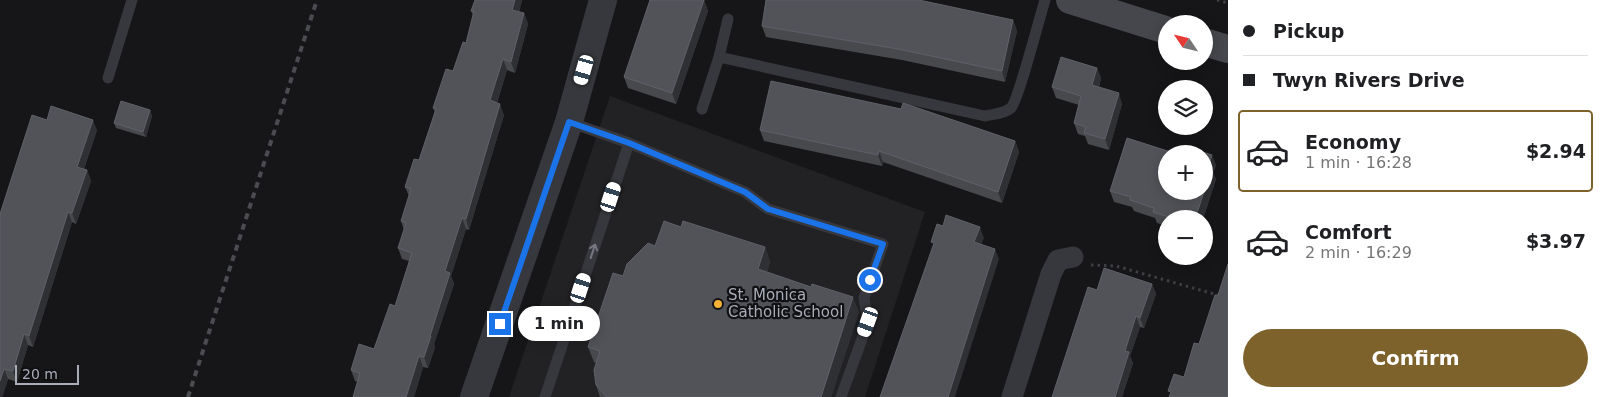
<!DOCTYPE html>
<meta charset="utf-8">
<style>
body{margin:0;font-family:"DejaVu Sans",sans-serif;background:#f6f6f6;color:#202124;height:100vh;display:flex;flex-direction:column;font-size:19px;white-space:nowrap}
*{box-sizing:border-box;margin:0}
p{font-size:16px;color:#757577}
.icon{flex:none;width:28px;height:28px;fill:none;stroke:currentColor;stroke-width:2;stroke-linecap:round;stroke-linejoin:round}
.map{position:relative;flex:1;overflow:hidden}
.side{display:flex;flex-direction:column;background:#fff;width:375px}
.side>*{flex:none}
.top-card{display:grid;align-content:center;height:110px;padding:0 15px;background:#fff}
.needle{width:32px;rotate:305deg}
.fabs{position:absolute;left:1158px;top:15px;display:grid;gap:10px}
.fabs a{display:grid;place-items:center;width:55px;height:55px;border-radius:50%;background:#fff;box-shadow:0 2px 12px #0003;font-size:25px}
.scale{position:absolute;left:15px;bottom:12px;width:64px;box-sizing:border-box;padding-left:5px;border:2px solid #a8adb8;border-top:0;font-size:14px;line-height:18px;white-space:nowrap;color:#a8adb8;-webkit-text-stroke:4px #111113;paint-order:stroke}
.end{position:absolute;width:22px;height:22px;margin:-11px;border:6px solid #1a73e8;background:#fff;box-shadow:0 0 0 2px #fff}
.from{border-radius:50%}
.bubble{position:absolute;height:35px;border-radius:18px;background:#fff;box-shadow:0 2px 12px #0003;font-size:16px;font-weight:700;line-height:35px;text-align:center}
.car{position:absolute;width:15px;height:30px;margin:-15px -8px;border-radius:6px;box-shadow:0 0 4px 1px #0007;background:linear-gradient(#fff 24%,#345 0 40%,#fff 0 76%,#345 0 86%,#fff 0)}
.top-card b{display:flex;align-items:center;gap:18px;height:48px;font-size:19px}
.top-card b+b{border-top:1px solid #e0e0e0}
.top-card i{width:12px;height:12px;background:#202124}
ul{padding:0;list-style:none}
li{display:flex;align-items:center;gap:15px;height:82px;margin:0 10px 8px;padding:0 5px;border:2px solid transparent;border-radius:5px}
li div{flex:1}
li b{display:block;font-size:19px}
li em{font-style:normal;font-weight:700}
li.on{border-color:#7e622b}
li>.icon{width:45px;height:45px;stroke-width:1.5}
.button{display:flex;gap:10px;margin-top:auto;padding:10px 15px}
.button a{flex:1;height:58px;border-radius:30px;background:#7e622b;color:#fff;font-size:20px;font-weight:700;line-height:58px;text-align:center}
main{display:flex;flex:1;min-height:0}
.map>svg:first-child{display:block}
.built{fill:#222225}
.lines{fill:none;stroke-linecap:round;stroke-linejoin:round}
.path{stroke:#3d3f44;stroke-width:3;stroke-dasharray:2.5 4;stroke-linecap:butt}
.service{stroke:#37383d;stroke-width:11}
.minor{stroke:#37383d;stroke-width:21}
.tertiary{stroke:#37383d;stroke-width:28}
.secondary{stroke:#45474d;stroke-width:28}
.rail{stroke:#4a4c52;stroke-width:4;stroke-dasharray:6 5;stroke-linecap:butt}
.wall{fill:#47494d}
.shaded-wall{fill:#2f3033}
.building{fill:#525359;stroke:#5f6168}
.oneway{stroke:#757881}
.route{stroke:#1a73e8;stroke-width:6}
.poi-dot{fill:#f2b134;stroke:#111113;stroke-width:2}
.labels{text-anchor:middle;stroke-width:4.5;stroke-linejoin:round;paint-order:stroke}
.poi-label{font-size:15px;fill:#a8adb8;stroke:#111113;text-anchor:start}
</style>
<main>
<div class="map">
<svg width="1228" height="397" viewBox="0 0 1228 397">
<rect width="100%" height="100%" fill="#161618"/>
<path class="built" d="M610 96 925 212 865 397H509Z"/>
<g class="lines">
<path class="path" d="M1217 0 1228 3
M1091 265 1116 266 1228 298"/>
<path class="service" d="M719 57 728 19
M108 78 132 0
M702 109 719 57 985 116C993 114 1004 114 1011 108 1018 101 1040 16 1045 0
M569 122 629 143 745 192 768 209 883 244 864 298 868 322 841 397
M545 397 629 143"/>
<path class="minor" d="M1012 397 1051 274 1058 260 1073 257"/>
<path class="tertiary" d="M474 397 569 122 603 0"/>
<path class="secondary" d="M1070 0 1166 30
M1204 42 1228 49"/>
<path class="rail" d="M188 397 317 0"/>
</g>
<path class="wall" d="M475 0H522L519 12 524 13 528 24 515 73 507 70 497 103 504 115 469 230 466 229 451 276 454 284 434 344 435 347 428 368 423 367 414 397H353L358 382 355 381 351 370 374 349 395 306 409 261 402 259 398 248 404 230 401 221 409 196 405 187 419 160 435 112 433 108 453 71 466 43 473 15 471 11Z
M704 0 708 11 676 104 628 88 624 77Z
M1013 20 1017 31 1005 82 902 60 766 37 762 26Z
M1097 68 1101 78 1099 87 1122 104 1109 150 1088 144 1085 136 1078 134 1074 123 1079 105 1056 98 1052 87Z
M150 110 152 116 146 137 116 128 114 123Z
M97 130 84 169 87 170 91 181 76 224 72 222 33 347 28 345 17 382 8 379 2 397H0V214Z
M760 130 1015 141 1019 152 1002 203 883 162 882 166 764 141Z
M1216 165 1213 173 1216 179 1203 219H1166V226L1157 223 1155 218 1134 211 1132 207 1114 202 1110 191Z
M681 227 765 247 770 262 767 272 859 312 831 397H600L596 385V363L594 362 588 347 623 276Z
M1152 284 1156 294 1144 328 1140 327 1130 356 1133 363 1122 397H1052L1097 290Z"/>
<path class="shaded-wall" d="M515 0H522V1L516 21 512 10Z
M704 0 708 11 676 104 672 93Z
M524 13 528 24 515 73 511 62Z
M1013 20 1017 31 1005 82 1002 71Z
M503 59 507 70 494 111 490 100Z
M1097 68 1101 78 1096 96 1092 85Z
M1119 93 1122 104 1109 150 1105 139Z
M500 104 504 115 469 230 466 219Z
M150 110 152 116 146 137 143 132Z
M93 120 97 130 81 177 77 167Z
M1015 141 1019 152 1002 203 998 192Z
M879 151 883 162 882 166 878 155Z
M1212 155 1216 165 1213 173 1216 179 1203 219H1195L1208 167Z
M87 170 91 181 76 224 72 213Z
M68 212 72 222 33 347 29 336Z
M462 218 466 229 451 276 454 284 434 344 435 347 428 368 424 357 445 271Z
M980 227 984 238 978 252 974 242Z
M765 247 770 262 763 284 758 269Z
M995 249 999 259 955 397H948Z
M1152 284 1156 294 1144 328 1140 318Z
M853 297 859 312 831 397H821Z
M1136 316 1140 327 1130 356 1133 363 1122 397H1115L1125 351Z
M24 334 28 345 17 382 13 371Z
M419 356 423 367 414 397H406Z
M4 369 8 379 2 397H0V381Z"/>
<path class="building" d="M475 0H515L512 10 524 13 511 62 503 59 490 100 500 104 466 219 462 218 445 271 450 273 430 336H431L424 357 419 356 406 397H353L360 373 351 370 359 344 374 349 390 304 395 306 412 253 398 248 406 223 401 221 411 189 405 187 414 159 419 160 436 109 433 108 446 69 453 71 463 42 466 43 474 11H471Z
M650 0H704L672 93 624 77Z
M766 0H919L1013 20 1002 71 898 49 762 26Z
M1061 57 1097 68 1092 85 1119 93 1105 139 1084 133 1086 127 1074 123 1081 96 1052 87Z
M771 81 901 109 903 103 1015 141 998 192 879 151 878 155 760 130Z
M121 101 150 110 143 132 114 123Z
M51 106 93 120 77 167 87 170 72 213 68 212 29 336 24 334 13 371 4 369 0 381V214L32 115 47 120Z
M1127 138 1177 154H1166V191H1204V154H1188L1190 148 1212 155 1208 167 1212 168 1195 219H1190L1179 215 1178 219H1174L1153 212 1154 208 1130 200 1131 197 1110 191Z
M946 215 980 227 974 242 995 249 948 397H880L934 243 931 242 937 224 943 226Z
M664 221 681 227 683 221 765 247 758 269 811 287 812 284 853 297 821 397H607L596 385 594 370 600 351 588 347 613 273 623 276 627 264 648 243 655 246Z
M1228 264V397H1169L1171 392 1168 391 1174 374 1184 377 1194 343 1199 344 1215 295H1218Z
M1104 268 1152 284 1140 318 1136 316 1125 351 1129 352 1115 397H1052L1088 287 1097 290Z"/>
<defs><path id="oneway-shaft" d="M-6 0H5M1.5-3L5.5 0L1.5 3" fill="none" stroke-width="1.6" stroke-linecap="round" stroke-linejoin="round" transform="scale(1.25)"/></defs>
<use class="oneway" href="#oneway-shaft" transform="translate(593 251) rotate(-72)"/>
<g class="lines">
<path class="route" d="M500 324 569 122 629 143 745 192 768 209 883 244 870 280"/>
</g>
<circle class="poi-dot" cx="718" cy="304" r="5"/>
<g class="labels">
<g class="poi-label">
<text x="728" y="300">St. Monica<tspan x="728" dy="17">Catholic School</tspan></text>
</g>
</g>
</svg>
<div class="fabs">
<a><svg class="needle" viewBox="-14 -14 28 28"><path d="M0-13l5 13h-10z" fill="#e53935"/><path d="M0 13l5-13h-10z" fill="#757577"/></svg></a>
<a><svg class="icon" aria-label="layers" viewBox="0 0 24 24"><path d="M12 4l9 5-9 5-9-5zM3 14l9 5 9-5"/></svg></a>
<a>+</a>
<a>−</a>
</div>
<div class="scale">20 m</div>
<i class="end from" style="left:870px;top:280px"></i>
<i class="end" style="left:500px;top:324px"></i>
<div class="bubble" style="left:518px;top:306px;width:82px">1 min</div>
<i class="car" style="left:584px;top:70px;rotate:196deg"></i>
<i class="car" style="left:611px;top:197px;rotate:18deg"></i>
<i class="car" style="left:581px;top:288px;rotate:18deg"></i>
<i class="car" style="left:868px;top:322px;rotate:200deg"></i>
</div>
<section class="side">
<div class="top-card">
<b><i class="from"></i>Pickup</b>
<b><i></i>Twyn Rivers Drive</b>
</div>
<ul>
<li class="on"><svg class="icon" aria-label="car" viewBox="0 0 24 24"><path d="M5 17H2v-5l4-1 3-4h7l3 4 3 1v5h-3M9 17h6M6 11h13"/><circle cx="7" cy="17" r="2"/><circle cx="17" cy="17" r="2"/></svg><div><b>Economy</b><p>1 min · 16:28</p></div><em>$2.94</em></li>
<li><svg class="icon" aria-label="car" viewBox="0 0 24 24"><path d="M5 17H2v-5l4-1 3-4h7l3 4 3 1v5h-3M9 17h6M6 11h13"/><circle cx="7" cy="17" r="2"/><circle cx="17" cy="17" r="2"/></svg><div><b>Comfort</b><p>2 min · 16:29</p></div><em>$3.97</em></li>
</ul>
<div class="button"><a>Confirm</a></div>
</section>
</main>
